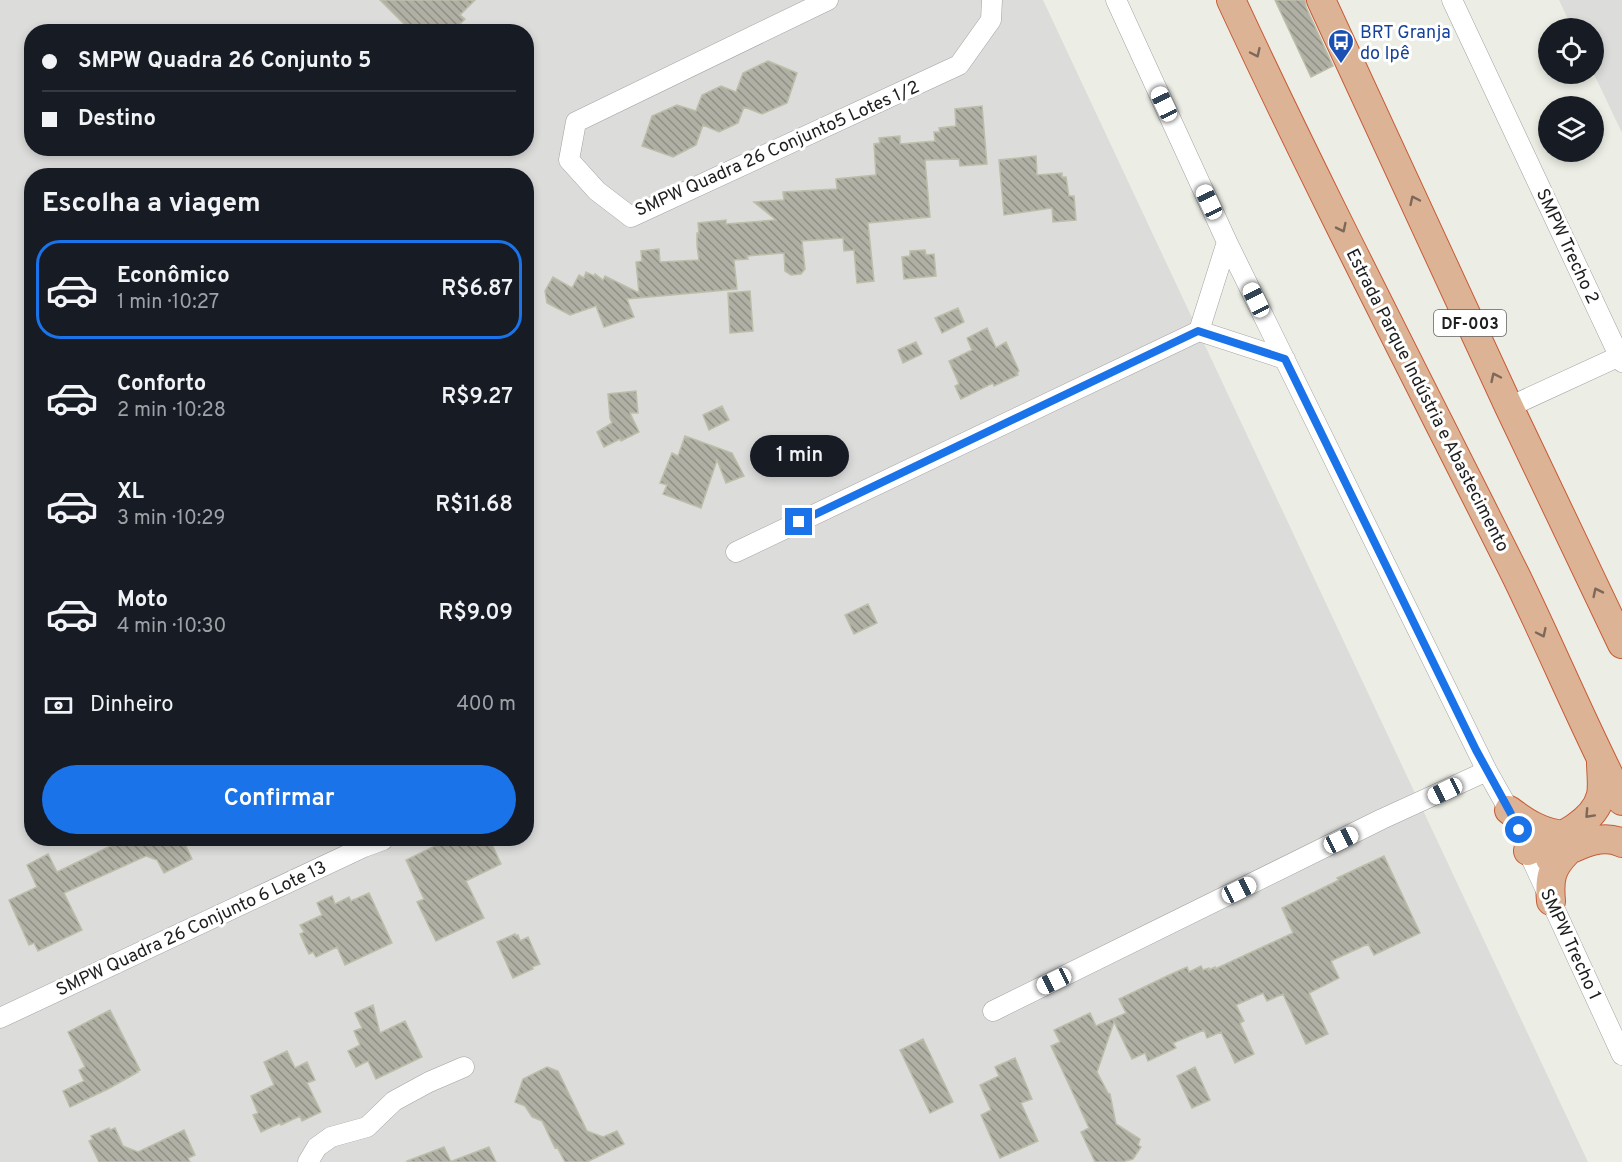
<!DOCTYPE html>
<html lang="pt">
<meta charset="utf-8">
<style>
body{margin:0;font-family:Overpass,sans-serif;background:#20242c;color:#f1f3f6;height:100vh;display:flex;flex-direction:column;font-size:22px;white-space:nowrap}
*{box-sizing:border-box;margin:0}
p{font-size:20px;color:#9ea1a6}
.icon{flex:none;width:33px;height:33px;fill:none;stroke:currentColor;stroke-width:2;stroke-linecap:round;stroke-linejoin:round}
.map{position:relative;flex:1;overflow:hidden}
.drawer{position:absolute;left:24px;top:168px;width:510px;height:678px;display:flex;flex-direction:column;background:#171b24;border-radius:24px;box-shadow:0 3px 9px #0003}
.drawer>*{flex:none}
.banner{position:absolute;left:24px;top:24px;width:510px;height:132px;border-radius:24px;box-shadow:0 3px 9px #0003;display:grid;align-content:center;height:132px;padding:0 18px;background:#171b24}
.tools{position:absolute;left:1538px;top:18px;display:grid;gap:12px}
.tools a{display:grid;place-items:center;width:66px;height:66px;border-radius:50%;background:#171b24;box-shadow:0 3px 9px #0003;font-size:30px}
.end{position:absolute;width:27px;height:27px;margin:-14px;border:8px solid #1a73e8;background:#fff;box-shadow:0 0 0 3px #fff}
.from{border-radius:50%}
.bubble{position:absolute;height:42px;border-radius:21px;background:#171b24;box-shadow:0 3px 9px #0003;font-size:20px;font-weight:600;line-height:42px;text-align:center}
.car{position:absolute;width:18px;height:36px;margin:-18px -9px;border-radius:8px;box-shadow:0 0 4px 2px #0007;background:linear-gradient(#fff 24%,#345 0 40%,#fff 0 76%,#345 0 86%,#fff 0)}
.banner b{display:flex;align-items:center;gap:21px;height:57px;font-size:22px}
.banner b+b{border-top:2px solid #363941}
.banner i{width:15px;height:15px;background:#f1f3f6}
ul{padding:0;list-style:none}
li{display:flex;align-items:center;gap:18px;height:99px;margin:0 12px 9px;padding:0 6px;border:3px solid transparent;border-radius:24px}
li div{flex:1}
li b{display:block;font-size:22px}
li em{font-style:normal;font-weight:600}
li.selected{border-color:#1a73e8}
li>.icon{width:54px;height:54px;stroke-width:1.5}
h2{padding:0 18px;font-size:27px;line-height:72px}
.pay{display:flex;align-items:center;gap:15px;height:66px;padding:0 18px;font-size:22px}
.pay p{margin-inline-start:auto}
.button{display:flex;gap:12px;margin-top:auto;padding:12px 18px}
.button a{flex:1;height:69px;border-radius:36px;background:#1a73e8;color:#fff;font-size:24px;font-weight:600;line-height:69px;text-align:center}
.map>svg:first-child{display:block}
.residential{fill:#dcdcdb;fill-rule:evenodd}
.building{fill:url(#building-back-hatch);stroke:#bdbea9;stroke-width:1.5}
.lines{fill:none;stroke-linecap:round;stroke-linejoin:round}
.minor-casing{stroke:#a2a2a2;stroke-width:21}
.highway-casing{stroke:#c85b37;stroke-width:30}
.minor{stroke:#fff;stroke-width:20}
.highway{stroke:#ddb395;stroke-width:28}
.oneway{stroke:#7e685a}
.route{stroke:#1a73e8;stroke-width:8}
.labels{text-anchor:middle;stroke-width:6;stroke-linejoin:round;paint-order:stroke}
.shield{fill:#fff;stroke:#626262;stroke-width:1.5}
.shield-label{font-size:16px;font-weight:bold;fill:#1e1e1e}
.transit-label{font-size:18px;fill:#164399;stroke:#fff;text-anchor:start}
.street-label{font-size:18px;fill:#1e1e1e;stroke:#fff}
</style>
<div class="map">
<svg width="1622" height="1162" viewBox="0 0 1622 1162">
<defs>
<pattern id="building-back-hatch" width="6" height="6" patternUnits="userSpaceOnUse" patternTransform="scale(1.5)"><rect width="6" height="6" fill="#b0b0a4"/><path d="M-1 5l2 2M0 0l6 6M5-1l2 2" fill="none" stroke="#8f8f85"/></pattern>
</defs>
<rect width="100%" height="100%" fill="#eceee5"/>
<path class="residential" d="M0 0H1043L1588 1162H0ZM32 32H526V148H32ZM32 176H526V838H32Z
M1559 0H1622V133L1593 72V28H1572Z"/>
<path class="building" d="M380 0H475L460 15 465 19 452 32H412Z
M1275 0H1305L1306 7 1333 66 1311 77Z
M768 61 797 73 787 103 762 114 744 107 738 123 719 132 703 125 696 145 673 157 642 146 652 116 677 105 696 111 702 95 721 86 736 92 743 73Z
M982 106 987 164 960 166 959 159 925 160 930 217 868 223 874 281 857 283 854 250 844 251 843 238 802 241 805 269 801 274 791 275 785 271 784 253 747 256 748 259 734 260 737 289 627 299 634 317 604 327 596 306 570 315 547 303 545 291 553 277 572 288 579 275 584 278 586 272 594 276 595 274 603 280 605 276 639 293 636 262 642 261 641 251 659 249 660 262 699 260 697 246V233H699L698 223 726 220V224L776 220 754 202 784 200 783 192 837 189 836 179 876 175 874 144 880 143 879 138 900 136V144L935 141 934 132H940L939 128 956 126 955 109Z
M1036 156 1037 175 1062 173V177H1066L1069 196H1074L1076 220 1053 222 1052 208 1004 215 999 160Z
M925 250 926 255 934 254 936 276 904 279 902 257 910 256V251Z
M750 291 753 331 730 333 728 293Z
M958 308 964 322 942 333 935 318Z
M987 328 996 348 1006 342 1019 371 1017 373 1018 375 994 386 993 383 961 399 955 386 959 384 949 361 972 350 967 338Z
M916 342 922 354 903 363 898 350Z
M636 391 638 413H630L639 432 621 441 620 439 604 447 597 432 612 423 610 418 608 394Z
M722 406 729 420 709 430 703 415Z
M685 436 732 453 744 476 726 483 717 460 701 508 663 494 667 485 660 483 672 453 678 456Z
M868 604 877 623 854 634 845 615Z
M127 838H182L192 859 164 873 157 860 146 856 64 893 82 930 38 951 34 943 29 945 9 900 37 887 27 865 48 854 57 872Z
M451 838H489L501 864 466 881 484 918 436 941 417 902 424 899 406 860Z
M1384 856 1420 933 1374 955 1368 944 1331 961 1339 978 1309 993 1328 1034 1306 1044 1283 994 1267 1001 1263 993 1236 1005 1244 1021 1240 1023 1254 1054 1235 1063 1221 1032 1207 1038 1204 1030 1173 1043 1176 1048 1148 1061 1145 1053 1132 1059 1114 1022 1097 1072 1108 1093 1110 1094 1116 1124 1140 1139 1138 1145 1141 1147 1133 1159 1122 1162H1095L1081 1132 1089 1128 1051 1046 1060 1042 1054 1030 1090 1013 1096 1026 1126 1013 1119 999 1167 976 1187 967 1189 972 1201 966 1203 970 1209 968V970L1215 967V969L1293 933 1282 908 1339 880 1337 878Z
M369 893 392 943 345 965 337 947 316 957 313 952 309 954 300 934 304 932 300 925 322 915 317 903 332 896 335 904 349 897 351 901Z
M515 934V936L518 935 520 941 528 937 540 964 532 967 533 969 513 978 497 942Z
M373 1005 380 1033 405 1021 422 1057 376 1079 368 1061 356 1067 348 1051 360 1045 354 1031 362 1028 355 1013Z
M110 1010 140 1070 137 1071 138 1072 108 1089 70 1107 63 1091 84 1081 79 1070 85 1067 68 1032Z
M923 1039 953 1102 930 1113 900 1050Z
M287 1051 295 1068 307 1062 315 1080 307 1083 321 1112 302 1121 300 1116 281 1125 280 1123 261 1132 253 1115 258 1113 251 1096 274 1085 264 1062Z
M1015 1058 1032 1099 1021 1103 1038 1141 1000 1158 981 1115 991 1110 980 1085 999 1076 995 1067Z
M547 1067 558 1071 587 1131 603 1137 617 1131 624 1144 587 1162H565L557 1147 555 1148 542 1121 532 1117 525 1106 515 1102 523 1079Z
M1195 1067 1210 1100 1192 1108 1177 1076Z
M109 1128 110 1130 115 1128 123 1146 138 1152 184 1130 195 1155 188 1158 190 1162H99L89 1141 93 1139 91 1136Z
M444 1147 451 1162H408L407 1161Z
M489 1147 496 1162H453L452 1161Z"/>
<g class="lines">
<defs>
<path id="minor" d="M828 0 576 122 569 160 597 191 631 217 959 65 991 20 992 0
M1116 0 1227 242 1487 771 1509 810 1622 1055
M1452 0 1622 362
M1199 331 1227 242
M1509 407 1622 355
M736 552 1199 331 1285 359
M993 1011 1382 819 1487 771
M0 1018 364 847 383 840
M308 1162 317 1147 331 1137 367 1127 394 1101 429 1082 464 1067"/>
<path id="highway" d="M1231 0C1321 194 1420 384 1516 576 1552 650 1584 727 1622 801
M1321 0 1509 407 1622 644
M1509 810C1526 823 1542 833 1564 835
M1528 851C1553 840 1594 825 1601 795 1603 785 1601 772 1601 762
M1550 859C1571 850 1599 831 1622 843
M1551 901C1549 879 1551 868 1567 852"/>
</defs>
<use href="#minor" class="minor-casing"/>
<use href="#highway" class="highway-casing"/>
<use href="#minor" class="minor"/>
<use href="#highway" class="highway"/>
</g>
<defs><path id="oneway-chevron" d="M-2-3.5L2.5 0L-2 3.5" fill="none" stroke-width="1.6" stroke-linecap="round" stroke-linejoin="round" transform="scale(1.5)"/></defs>
<g class="oneway">
<use href="#oneway-chevron" transform="translate(1256 53) rotate(65)"/>
<use href="#oneway-chevron" transform="translate(1414 200) rotate(-115)"/>
<use href="#oneway-chevron" transform="translate(1342 228) rotate(64)"/>
<use href="#oneway-chevron" transform="translate(1495 377) rotate(-115)"/>
<use href="#oneway-chevron" transform="translate(1597 592) rotate(-116)"/>
<use href="#oneway-chevron" transform="translate(1542 633) rotate(65)"/>
<use href="#oneway-chevron" transform="translate(1589 814) rotate(133)"/>
</g>
<g class="lines">
<path class="route" d="M799 522 1198 331 1285 359 1476 750 1509 810 1519 830"/>
</g>
<defs>
<symbol id="bus-pin" viewBox="-11 -11 22 30"><path d="M0 17L-7.5 6A9.5 9.5 0 1 1 7.5 6Z" fill="#1a4fb4" stroke="#fff"/><path d="M-5-6H5V4H4V6H2V4H-2V6H-4V4H-5ZM-3.5-4V0h7V-4ZM-3.5 1.2v1.5H-2V1.2ZM2 1.2v1.5H3.5V1.2Z" fill="#fff"/></symbol>
</defs>
<g fill-rule="evenodd">
<use href="#bus-pin" x="1326" y="27" width="30" height="40"/>
</g>
<g class="labels">
<rect class="shield" x="1434" y="310" width="72" height="26" rx="4.5"/>
<g class="shield-label">
<text x="1470" y="329">DF-003</text>
</g>
<g class="transit-label">
<text x="1360" y="38">BRT Granja<tspan x="1360" dy="21">do Ipê</tspan></text>
</g>
<g class="street-label">
<text transform="translate(777 148) rotate(-24)" y="6">SMPW Quadra 26 Conjunto5 Lotes 1/2</text>
<text transform="translate(1568 246) rotate(65)" y="6">SMPW Trecho 2</text>
<text transform="translate(1428 400) rotate(63)" y="6">Estrada Parque Indústria e Abastecimento</text>
<text transform="translate(191 928) rotate(-25)" y="6">SMPW Quadra 26 Conjunto 6 Lote 13</text>
<text transform="translate(1571 944) rotate(65)" y="6">SMPW Trecho 1</text>
</g>
</g>
</svg>
<div class="tools">
<a><svg class="icon" aria-label="locate" viewBox="0 0 24 24"><circle cx="12" cy="12" r="6"/><path d="M12 2v4M12 18v4M2 12h4M18 12h4"/></svg></a>
<a><svg class="icon" aria-label="layers" viewBox="0 0 24 24"><path d="M12 4l9 5-9 5-9-5zM3 14l9 5 9-5"/></svg></a>
</div>
<i class="end from" style="left:1519px;top:830px"></i>
<i class="end" style="left:799px;top:522px"></i>
<div class="bubble" style="left:750px;top:435px;width:99px">1 min</div>
<i class="car" style="left:1164px;top:104px;rotate:335deg"></i>
<i class="car" style="left:1209px;top:202px;rotate:335deg"></i>
<i class="car" style="left:1256px;top:300px;rotate:334deg"></i>
<i class="car" style="left:1445px;top:791px;rotate:244deg"></i>
<i class="car" style="left:1341px;top:840px;rotate:64deg"></i>
<i class="car" style="left:1239px;top:890px;rotate:64deg"></i>
<i class="car" style="left:1054px;top:981px;rotate:244deg"></i>
<div class="banner">
<b><i class="from"></i>SMPW Quadra 26 Conjunto 5</b>
<b><i></i>Destino</b>
</div>
<section class="drawer">
<h2>Escolha a viagem</h2>
<ul>
<li class="selected"><svg class="icon" aria-label="car" viewBox="0 0 24 24"><path d="M5 17H2v-5l4-1 3-4h7l3 4 3 1v5h-3M9 17h6M6 11h13"/><circle cx="7" cy="17" r="2"/><circle cx="17" cy="17" r="2"/></svg><div><b>Econômico</b><p>1 min · 10:27</p></div><em>R$6.87</em></li>
<li><svg class="icon" aria-label="car" viewBox="0 0 24 24"><path d="M5 17H2v-5l4-1 3-4h7l3 4 3 1v5h-3M9 17h6M6 11h13"/><circle cx="7" cy="17" r="2"/><circle cx="17" cy="17" r="2"/></svg><div><b>Conforto</b><p>2 min · 10:28</p></div><em>R$9.27</em></li>
<li><svg class="icon" aria-label="car" viewBox="0 0 24 24"><path d="M5 17H2v-5l4-1 3-4h7l3 4 3 1v5h-3M9 17h6M6 11h13"/><circle cx="7" cy="17" r="2"/><circle cx="17" cy="17" r="2"/></svg><div><b>XL</b><p>3 min · 10:29</p></div><em>R$11.68</em></li>
<li><svg class="icon" aria-label="car" viewBox="0 0 24 24"><path d="M5 17H2v-5l4-1 3-4h7l3 4 3 1v5h-3M9 17h6M6 11h13"/><circle cx="7" cy="17" r="2"/><circle cx="17" cy="17" r="2"/></svg><div><b>Moto</b><p>4 min · 10:30</p></div><em>R$9.09</em></li>
</ul>
<div class="pay"><svg class="icon" aria-label="cash" viewBox="0 0 24 24"><path d="M3 7h18v10H3z"/><circle cx="12" cy="12" r="2"/></svg>Dinheiro<p>400 m</p></div>
<div class="button"><a>Confirmar</a></div>
</section>
</div>
